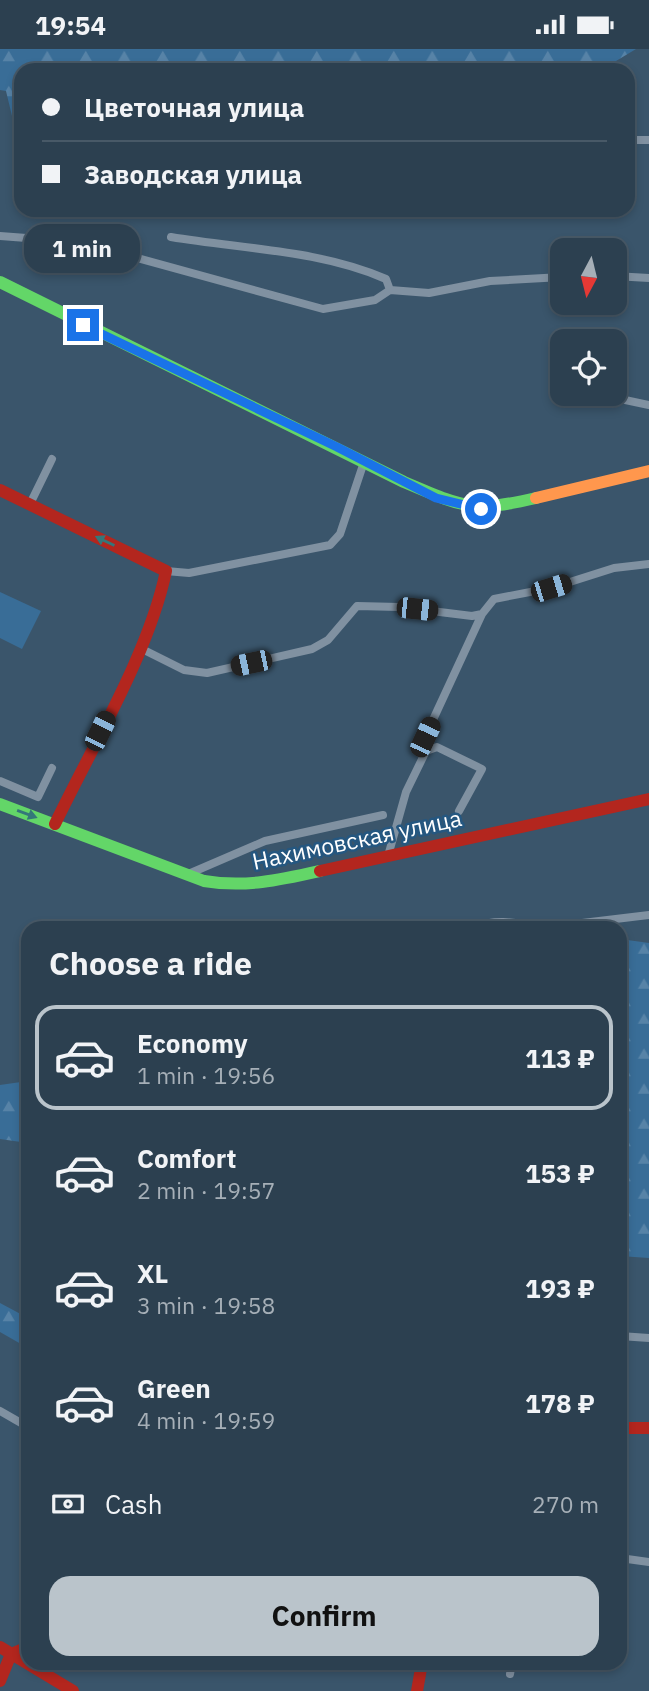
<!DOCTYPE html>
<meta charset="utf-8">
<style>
body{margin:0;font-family:"IBM Plex Sans",sans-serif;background:#384b5a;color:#f1f3f6;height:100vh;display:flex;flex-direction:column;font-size:26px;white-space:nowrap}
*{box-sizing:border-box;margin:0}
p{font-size:23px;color:#a6afb7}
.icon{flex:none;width:38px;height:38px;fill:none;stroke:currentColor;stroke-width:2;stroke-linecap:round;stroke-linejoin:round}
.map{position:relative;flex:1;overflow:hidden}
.side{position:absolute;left:21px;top:872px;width:606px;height:749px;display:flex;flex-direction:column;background:#2c4050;border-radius:21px;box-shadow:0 4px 10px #0003,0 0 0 2px #485967}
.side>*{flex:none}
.top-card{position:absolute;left:14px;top:14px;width:621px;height:154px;border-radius:21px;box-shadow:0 4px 10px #0003,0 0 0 2px #485967;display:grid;align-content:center;height:154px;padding:0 28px;background:#2c4050}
.needle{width:46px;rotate:187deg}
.buttons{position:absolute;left:550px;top:189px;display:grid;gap:14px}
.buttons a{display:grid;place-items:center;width:77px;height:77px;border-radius:14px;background:#2c4050;box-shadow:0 4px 10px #0003,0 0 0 2px #485967;font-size:35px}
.end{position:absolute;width:32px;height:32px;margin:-16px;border:9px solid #1a73e8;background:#fff;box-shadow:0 0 0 4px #fff}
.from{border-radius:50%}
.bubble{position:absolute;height:49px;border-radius:21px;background:#2c4050;box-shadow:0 4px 10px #0003,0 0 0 2px #485967;font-size:23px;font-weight:800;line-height:49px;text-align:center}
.car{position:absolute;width:21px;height:42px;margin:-21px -10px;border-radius:9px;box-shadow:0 0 5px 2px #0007;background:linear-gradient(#222 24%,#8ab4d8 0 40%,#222 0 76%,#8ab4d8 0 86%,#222 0)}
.top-card b{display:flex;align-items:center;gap:24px;height:66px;font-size:26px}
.top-card b+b{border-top:2px solid #485967}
.top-card i{width:18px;height:18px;background:#f1f3f6}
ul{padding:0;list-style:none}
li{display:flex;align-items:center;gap:21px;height:105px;margin:0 14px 10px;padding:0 14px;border:4px solid transparent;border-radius:21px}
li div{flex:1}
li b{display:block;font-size:26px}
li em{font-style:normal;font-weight:800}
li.selected{border-color:#bac4cb}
li>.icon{width:63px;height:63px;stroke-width:1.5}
h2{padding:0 28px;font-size:32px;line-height:84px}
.pay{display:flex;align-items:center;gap:18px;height:77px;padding:0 28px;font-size:26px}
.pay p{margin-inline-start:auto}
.cta{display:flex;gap:14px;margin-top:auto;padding:14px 28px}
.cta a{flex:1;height:80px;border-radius:21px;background:#bac4cb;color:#111;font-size:28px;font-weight:800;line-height:80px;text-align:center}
.status{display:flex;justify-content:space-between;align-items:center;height:49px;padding:0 35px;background:#2c4050;direction:ltr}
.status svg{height:19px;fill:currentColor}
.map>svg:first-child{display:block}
.forest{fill:url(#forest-firs)}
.park{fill:#396d97}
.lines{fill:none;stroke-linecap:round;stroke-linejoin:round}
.street{stroke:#8091a1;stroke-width:8}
.fast{stroke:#63d668;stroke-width:12}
.slow{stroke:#ff974d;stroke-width:12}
.jam{stroke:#b3261e;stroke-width:12}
.oneway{fill:#34777a}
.route{stroke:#1a73e8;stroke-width:9}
.labels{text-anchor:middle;stroke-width:5;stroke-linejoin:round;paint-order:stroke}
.street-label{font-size:23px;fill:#fff;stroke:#255780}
</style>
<div class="status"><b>19:54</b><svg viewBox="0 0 49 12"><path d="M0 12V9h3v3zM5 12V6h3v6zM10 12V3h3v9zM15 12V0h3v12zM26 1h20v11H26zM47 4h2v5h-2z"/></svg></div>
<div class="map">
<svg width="649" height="1642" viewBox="0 0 649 1642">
<defs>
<pattern id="forest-firs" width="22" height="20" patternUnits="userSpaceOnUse" patternTransform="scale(1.75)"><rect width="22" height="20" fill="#396d97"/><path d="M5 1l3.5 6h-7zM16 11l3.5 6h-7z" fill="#5783a7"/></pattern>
</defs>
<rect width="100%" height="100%" fill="#3a556b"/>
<path class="forest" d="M0 0H636L601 21H21V69L12 67 6 42 0 41Z
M620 890 649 894V1209L620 1207Z
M28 1032V1094L0 1090V1036Z
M0 1254 28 1269V1299L0 1283Z"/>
<path class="park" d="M0 543 41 562 22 600 0 589Z"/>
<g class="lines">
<path class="street" d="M628 91H649
M0 187 79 193 323 260 375 251 390 241
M171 188C242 200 320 201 386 230L390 241
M614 227 649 229
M390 241 429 244 490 232 562 228
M554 336 562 337
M597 345 649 356
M30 455 52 410
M166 522 189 524 330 496 340 485 364 413
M140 599 184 621 207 624 312 600 328 591 357 557 399 558 472 567 482 565 494 550 551 539 614 519 649 515
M425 688 482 565
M0 732 38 748 52 719
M388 807 406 743 426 702 437 698 482 720 459 762
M186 826 265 792 383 766
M478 878C496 868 526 876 546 878
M549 878 649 866
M620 1287 649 1289
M0 1362 28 1378
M620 1509 649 1513
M510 1625 512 1614"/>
<path class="fast" d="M0 233 404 433C463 458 472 464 536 449
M0 755 204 832C245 839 280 831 320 822"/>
<path class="slow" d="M536 449 649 422"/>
<path class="jam" d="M0 441 166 522C149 604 92 698 55 775
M320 822 649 750
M620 1379H649
M0 1598 73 1642
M0 1632 11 1605 28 1598
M417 1642 422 1614"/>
</g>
<defs><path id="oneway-solid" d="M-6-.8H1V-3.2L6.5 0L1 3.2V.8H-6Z" transform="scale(1.75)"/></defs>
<g class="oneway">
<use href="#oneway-solid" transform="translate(105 492) rotate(-154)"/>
<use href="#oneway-solid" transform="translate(27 765) rotate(20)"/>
</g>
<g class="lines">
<path class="route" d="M83 276 337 398 436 449 481 460"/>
</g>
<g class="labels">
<g class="street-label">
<text transform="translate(357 791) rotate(-12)" y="8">Нахимовская улица</text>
</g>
</g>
</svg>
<div class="buttons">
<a><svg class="needle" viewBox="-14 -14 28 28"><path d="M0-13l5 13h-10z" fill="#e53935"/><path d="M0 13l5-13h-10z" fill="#a6afb7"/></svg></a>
<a><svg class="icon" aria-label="locate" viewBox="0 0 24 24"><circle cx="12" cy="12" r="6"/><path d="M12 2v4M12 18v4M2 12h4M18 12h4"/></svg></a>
</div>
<i class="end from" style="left:481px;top:460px"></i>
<i class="end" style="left:83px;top:276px"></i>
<div class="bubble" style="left:24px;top:175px;width:116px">1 min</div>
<i class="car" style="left:551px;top:539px;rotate:73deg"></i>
<i class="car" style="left:417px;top:560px;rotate:96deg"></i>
<i class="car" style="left:251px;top:614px;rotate:258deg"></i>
<i class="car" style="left:100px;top:682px;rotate:26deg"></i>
<i class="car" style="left:425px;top:688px;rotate:25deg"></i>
<div class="top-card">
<b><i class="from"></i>Цветочная улица</b>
<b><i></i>Заводская улица</b>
</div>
<section class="side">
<h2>Choose a ride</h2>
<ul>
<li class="selected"><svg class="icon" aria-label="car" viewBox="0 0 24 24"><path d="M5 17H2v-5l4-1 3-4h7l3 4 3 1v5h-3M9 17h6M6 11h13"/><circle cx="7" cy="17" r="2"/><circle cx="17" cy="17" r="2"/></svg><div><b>Economy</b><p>1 min · 19:56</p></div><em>113 ₽</em></li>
<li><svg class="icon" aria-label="car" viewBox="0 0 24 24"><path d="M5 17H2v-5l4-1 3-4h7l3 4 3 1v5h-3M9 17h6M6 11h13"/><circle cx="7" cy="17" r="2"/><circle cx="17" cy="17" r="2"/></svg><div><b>Comfort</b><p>2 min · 19:57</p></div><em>153 ₽</em></li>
<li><svg class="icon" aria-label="car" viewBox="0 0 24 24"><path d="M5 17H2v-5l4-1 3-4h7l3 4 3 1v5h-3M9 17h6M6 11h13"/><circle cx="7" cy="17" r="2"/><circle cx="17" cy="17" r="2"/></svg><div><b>XL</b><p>3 min · 19:58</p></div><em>193 ₽</em></li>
<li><svg class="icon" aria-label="car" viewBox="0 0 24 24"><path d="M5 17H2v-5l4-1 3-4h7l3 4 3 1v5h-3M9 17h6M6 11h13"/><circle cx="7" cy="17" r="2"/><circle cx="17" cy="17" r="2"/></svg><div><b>Green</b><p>4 min · 19:59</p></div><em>178 ₽</em></li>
</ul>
<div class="pay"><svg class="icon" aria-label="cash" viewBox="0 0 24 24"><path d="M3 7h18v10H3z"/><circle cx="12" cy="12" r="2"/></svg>Cash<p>270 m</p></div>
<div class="cta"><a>Confirm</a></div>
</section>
</div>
